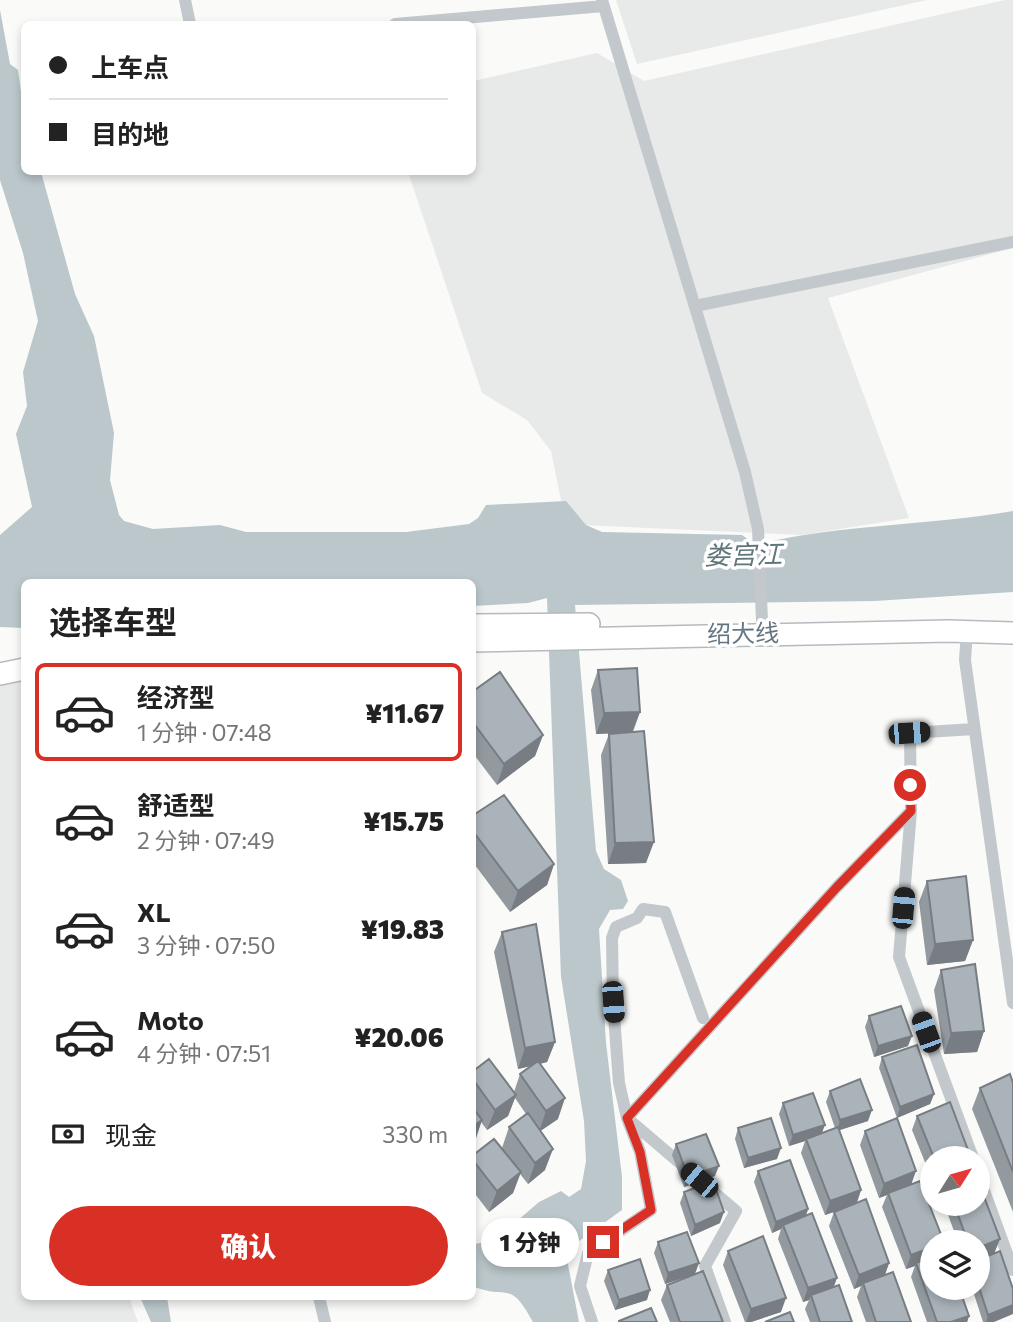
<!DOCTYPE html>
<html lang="zh">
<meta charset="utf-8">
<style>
body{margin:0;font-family:Commissioner,"Noto Sans SC",sans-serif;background:#f6f6f6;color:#222;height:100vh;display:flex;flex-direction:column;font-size:26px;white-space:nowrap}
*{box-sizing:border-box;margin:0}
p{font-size:23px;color:#767676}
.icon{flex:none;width:38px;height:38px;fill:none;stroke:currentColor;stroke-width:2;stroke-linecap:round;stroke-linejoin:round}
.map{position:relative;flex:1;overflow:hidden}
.panel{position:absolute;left:21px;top:579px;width:455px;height:721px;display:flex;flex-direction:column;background:#fff;border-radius:10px;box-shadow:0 4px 10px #0003}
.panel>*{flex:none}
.banner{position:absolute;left:21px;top:21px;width:455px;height:154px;border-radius:10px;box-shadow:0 4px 10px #0003;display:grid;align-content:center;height:154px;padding:0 28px;background:#fff}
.needle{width:46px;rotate:53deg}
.fabs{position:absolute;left:920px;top:1146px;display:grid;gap:14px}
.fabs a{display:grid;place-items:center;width:70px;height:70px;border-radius:50%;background:#fff;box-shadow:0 4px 10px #0003;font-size:35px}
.end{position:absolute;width:32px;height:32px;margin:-16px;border:9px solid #d93025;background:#fff;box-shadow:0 0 0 4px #fff}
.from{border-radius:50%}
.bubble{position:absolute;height:49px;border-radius:24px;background:#fff;box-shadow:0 4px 10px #0003;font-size:23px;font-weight:800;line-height:49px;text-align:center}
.car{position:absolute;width:21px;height:42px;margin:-21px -10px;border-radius:9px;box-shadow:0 0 5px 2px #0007;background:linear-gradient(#222 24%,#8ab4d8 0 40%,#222 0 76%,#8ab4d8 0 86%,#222 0)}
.banner b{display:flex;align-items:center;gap:24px;height:66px;font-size:26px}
.banner b+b{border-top:2px solid #e0e0e0}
.banner i{width:18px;height:18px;background:#222}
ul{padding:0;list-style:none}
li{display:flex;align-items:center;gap:21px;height:98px;margin:0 14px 10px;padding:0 14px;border:4px solid transparent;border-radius:10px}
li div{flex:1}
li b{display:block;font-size:26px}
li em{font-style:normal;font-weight:800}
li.on{border-color:#d93025}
li>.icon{width:63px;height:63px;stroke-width:1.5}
h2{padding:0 28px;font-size:32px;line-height:84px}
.pay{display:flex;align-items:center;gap:18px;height:77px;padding:0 28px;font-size:26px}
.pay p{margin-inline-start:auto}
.cta{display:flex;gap:14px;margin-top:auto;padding:14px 28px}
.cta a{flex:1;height:80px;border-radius:42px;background:#d93025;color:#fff;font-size:28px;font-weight:800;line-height:80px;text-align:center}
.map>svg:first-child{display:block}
.built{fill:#e8e9e9}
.water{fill:#bbc7cb}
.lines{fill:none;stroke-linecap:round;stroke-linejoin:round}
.primary-casing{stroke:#b5babe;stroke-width:24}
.street{stroke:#c3c8cc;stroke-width:12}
.primary{stroke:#fff;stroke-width:21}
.wall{fill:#929a9f}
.shaded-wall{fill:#777d82}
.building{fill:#aab3b9;stroke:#777d82;stroke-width:2}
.route{stroke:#d93025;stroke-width:9}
.labels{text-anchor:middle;stroke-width:7;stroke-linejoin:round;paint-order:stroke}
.street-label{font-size:24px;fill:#657683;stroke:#fff}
.water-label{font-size:26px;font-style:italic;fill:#60757c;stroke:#fff}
</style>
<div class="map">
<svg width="1013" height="1322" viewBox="0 0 1013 1322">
<rect width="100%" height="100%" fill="#fafaf8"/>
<path class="built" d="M616 0H927L637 64Z
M1005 0H1013V248L828 298 909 518 802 535 582 525 561 500 551 451 527 420 482 393 408 172H472L473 81 597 53 644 81Z
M24 680V1297H129L138 1322H0V685Z"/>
<path class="water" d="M0 10 10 64 18 70 24 114V172H41L75 294 94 336 114 433 110 480 119 515 124 521 153 529 220 525 246 532H406L469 524 478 518 486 505 566 501 586 525 602 532 742 535 756 545C837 524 929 526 1013 511V592L875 601 575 605 596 851 604 869 621 880 628 901 623 909 610 910 599 929 606 1043 622 1177V1210L575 1244 567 1259 579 1322H533C509 1278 509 1301 472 1286L473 1244 494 1241 539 1202 561 1191 569 1197 581 1189 586 1161 584 1121 561 977 547 598 528 603 473 606 472 583H24V628L0 627V535L32 507 16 434 27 406 23 372 38 321 23 253 0 180Z
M140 1297H167L171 1322H151Z"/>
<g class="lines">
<defs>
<path id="primary" d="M472 625 589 624
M472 641 948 631 1013 633
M0 674 24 669"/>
</defs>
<use href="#primary" class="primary-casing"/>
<path class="street" d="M185 0 190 24
M602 0 745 472 758 529 762 620
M395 24 604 6
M695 306 1013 242
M967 631 965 660 1013 1003
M911 811 899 957 973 1158
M978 1174 1013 1270
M319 1297 325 1322
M592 1322 580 1286 588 1253 651 1210 640 1152 627 1118 619 1083 613 1002 612 938 616 927 637 918 643 909 665 912 703 1018
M725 1322 705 1266 736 1211 627 1118 837 887 911 811 910 733 974 729"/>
<use href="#primary" class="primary"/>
</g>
<path class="wall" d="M598 670 640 712 633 732 646 863 608 864 601 755 609 734 625 733 596 734 591 690Z
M472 692 543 735 535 756 497 785 472 752Z
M472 816 554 864 547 885 510 912 472 861Z
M927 881 973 940 965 961 927 965 919 902Z
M502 932 555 1042 547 1062 540 1064 558 1119 540 1131 545 1170 528 1184 520 1174 513 1193 489 1212 472 1190V1156L502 1148 509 1127 526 1114 515 1098 508 1116 487 1130 481 1122 475 1141 472 1142V1072L514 1092 520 1074 531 1066 518 1069 494 952Z
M941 970 984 1031 977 1052 944 1054 934 990Z
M869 1016 908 1046 874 1057 865 1027Z
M882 1057 934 1094 930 1104 897 1118 879 1068Z
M1013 1083V1212L972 1109 980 1088Z
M830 1091 868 1121 839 1130 861 1190 857 1203 889 1263 885 1275 911 1322H866L857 1297 861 1286 854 1289 829 1226 834 1212 825 1215 801 1153 805 1141 789 1146 779 1114 783 1103 823 1132 835 1128 826 1102Z
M917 1116 971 1158H933V1182L912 1130Z
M738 1128 777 1159 744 1168 735 1139Z
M865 1131 912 1184 933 1242 969 1316 967 1322H927L911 1277 915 1266 906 1269 882 1207 887 1195 879 1198 860 1145Z
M676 1144 715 1176 684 1187 672 1155Z
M758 1171 808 1209 806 1216 834 1287 852 1322H810L805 1309 809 1300 803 1302 778 1239 781 1229 772 1233 754 1182Z
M684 1192 720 1223 691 1236 680 1203Z
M944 1204H978L995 1253 994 1322H983L972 1288H978V1242H958Z
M658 1242 695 1274 665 1284 654 1253Z
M728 1251 781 1312 751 1322H745L723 1265Z
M608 1270 647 1300 615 1310 604 1281Z
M667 1285 723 1322H670L661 1300Z"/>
<path class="shaded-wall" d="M640 712 632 732 596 734 604 713Z
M543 735 535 756 497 785 504 764Z
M654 842 646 863 608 864 615 843Z
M554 864 547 885 510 912 518 891Z
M973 940 965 961 927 965 935 944Z
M984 1031 977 1052 944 1054 951 1033Z
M912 1036 908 1046 874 1057 878 1046Z
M555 1042 547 1062 518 1069 525 1048Z
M934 1094 930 1104 897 1118 900 1107Z
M516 1095 508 1116 487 1130 495 1110Z
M565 1098 558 1119 539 1132 546 1111Z
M872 1110 868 1121 837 1131 840 1120Z
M482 1120 475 1141 472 1142V1127Z
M825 1125 821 1135 806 1139 805 1141 789 1146 793 1135Z
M781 1148 777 1159 744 1168 748 1158Z
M553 1149 545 1170 528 1184 535 1163Z
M719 1166 715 1176 684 1187 688 1177Z
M916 1171 911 1185 888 1193 887 1195 879 1198 884 1184Z
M521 1172 513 1193 489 1212 497 1191Z
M861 1190 856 1204 825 1215 830 1201Z
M808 1209 804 1220 783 1225 781 1229 772 1233 776 1222Z
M724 1212 720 1223 691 1236 695 1225Z
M1000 1239 994 1254 978 1260V1248Z
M933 1247V1259L916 1263 915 1266 906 1269 911 1255Z
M699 1263 695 1274 665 1284 668 1273Z
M889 1263 884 1277 863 1283 861 1286 854 1289 859 1275Z
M837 1278 832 1292 811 1295 809 1300 803 1302 808 1288Z
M650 1290 647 1300 615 1310 619 1300Z
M786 1298 781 1312 751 1322H746L751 1309Z
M1013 1305V1314L994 1322H986L988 1315Z
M969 1316 967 1322H951Z"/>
<path class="building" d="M637 668 640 712 604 713 598 670Z
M500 672 543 735 504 764 472 721V692Z
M644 731 654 842 615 843 609 734Z
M504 795 554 864 518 891 472 830V816Z
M966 876 973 940 935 944 927 881Z
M536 924 555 1042 525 1048 502 932Z
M975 964 984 1031 951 1033 941 970Z
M901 1006 912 1036 878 1046 869 1016Z
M917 1045 934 1094 900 1107 882 1057Z
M489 1059 516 1095 495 1110 472 1078V1072Z
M538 1061 565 1098 546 1111 520 1074Z
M1010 1074 1013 1083V1172L980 1088Z
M860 1079 872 1110 840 1120 830 1091Z
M813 1093 825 1125 793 1135 783 1103Z
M950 1102 971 1158H934L917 1116Z
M472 1107 482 1120 472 1127Z
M528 1113 553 1149 535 1163 509 1127Z
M771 1118 781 1148 748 1158 738 1128Z
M897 1118 916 1171 884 1184 865 1131Z
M838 1127 861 1190 830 1201 806 1139Z
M706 1134 719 1166 688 1177 676 1144Z
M494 1139 521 1172 497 1191 472 1159V1156Z
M790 1160 808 1209 776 1222 758 1171Z
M713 1181 724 1212 695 1225 684 1192Z
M920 1181 944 1242H933V1247L911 1255 888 1193Z
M978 1181 1000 1239 978 1248V1242H968L954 1204H978Z
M866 1199 889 1263 859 1275 834 1212Z
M812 1213 837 1278 808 1288 783 1225Z
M687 1232 699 1263 668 1273 658 1242Z
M763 1236 786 1298 751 1309 728 1251Z
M1000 1251 1013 1289V1305L988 1315 978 1284V1260Z
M933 1256V1288H959L969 1316 951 1322H937L916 1263Z
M640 1259 650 1290 619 1300 608 1270Z
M703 1271 723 1322H680L667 1285Z
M893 1272 911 1322H876L863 1283Z
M839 1285 852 1322H820L811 1295Z
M651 1308 657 1322H619V1321Z
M790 1312 794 1322H765Z"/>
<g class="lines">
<path class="route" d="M603 1242 651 1210 640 1152 627 1118 837 887 911 811 910 785"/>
</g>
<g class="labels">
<g class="street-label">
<text transform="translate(743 634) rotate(-1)" y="8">绍大线</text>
</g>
<g class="water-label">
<text transform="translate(743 555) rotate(-1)" y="9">娄宫江</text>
</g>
</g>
</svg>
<div class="fabs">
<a><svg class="needle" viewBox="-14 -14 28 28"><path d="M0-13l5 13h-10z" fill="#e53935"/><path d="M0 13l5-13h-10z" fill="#767676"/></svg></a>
<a><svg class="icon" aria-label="layers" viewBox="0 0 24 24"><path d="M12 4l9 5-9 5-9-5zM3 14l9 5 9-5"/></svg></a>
</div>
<i class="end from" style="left:910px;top:785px"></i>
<i class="end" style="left:603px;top:1242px"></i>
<div class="bubble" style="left:481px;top:1218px;width:98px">1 分钟</div>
<i class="car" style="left:909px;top:733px;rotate:86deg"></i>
<i class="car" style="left:903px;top:908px;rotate:5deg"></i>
<i class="car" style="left:613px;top:1002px;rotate:176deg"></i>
<i class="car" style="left:926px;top:1032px;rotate:340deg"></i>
<i class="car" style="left:699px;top:1180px;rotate:310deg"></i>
<div class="banner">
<b><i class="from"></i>上车点</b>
<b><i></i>目的地</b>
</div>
<section class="panel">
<h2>选择车型</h2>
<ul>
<li class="on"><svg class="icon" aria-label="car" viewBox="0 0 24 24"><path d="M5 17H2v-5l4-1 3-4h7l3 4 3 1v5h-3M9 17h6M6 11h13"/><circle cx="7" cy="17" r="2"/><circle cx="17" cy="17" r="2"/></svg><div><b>经济型</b><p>1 分钟 · 07:48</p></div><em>¥11.67</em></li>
<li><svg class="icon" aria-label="car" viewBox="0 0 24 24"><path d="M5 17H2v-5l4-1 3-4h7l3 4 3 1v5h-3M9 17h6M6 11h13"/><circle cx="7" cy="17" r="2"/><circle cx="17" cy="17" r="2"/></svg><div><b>舒适型</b><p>2 分钟 · 07:49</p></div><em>¥15.75</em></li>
<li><svg class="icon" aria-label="car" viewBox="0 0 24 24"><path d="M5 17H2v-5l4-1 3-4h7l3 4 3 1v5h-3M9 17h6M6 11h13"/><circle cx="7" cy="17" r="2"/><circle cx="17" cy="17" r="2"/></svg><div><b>XL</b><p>3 分钟 · 07:50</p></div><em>¥19.83</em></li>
<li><svg class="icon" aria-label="car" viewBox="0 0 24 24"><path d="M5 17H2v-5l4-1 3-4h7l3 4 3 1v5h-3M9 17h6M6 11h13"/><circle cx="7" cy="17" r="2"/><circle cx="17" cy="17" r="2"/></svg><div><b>Moto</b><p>4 分钟 · 07:51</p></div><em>¥20.06</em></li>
</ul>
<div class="pay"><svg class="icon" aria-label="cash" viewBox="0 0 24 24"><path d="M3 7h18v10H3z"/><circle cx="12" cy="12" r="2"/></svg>现金<p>330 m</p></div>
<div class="cta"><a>确认</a></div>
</section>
</div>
